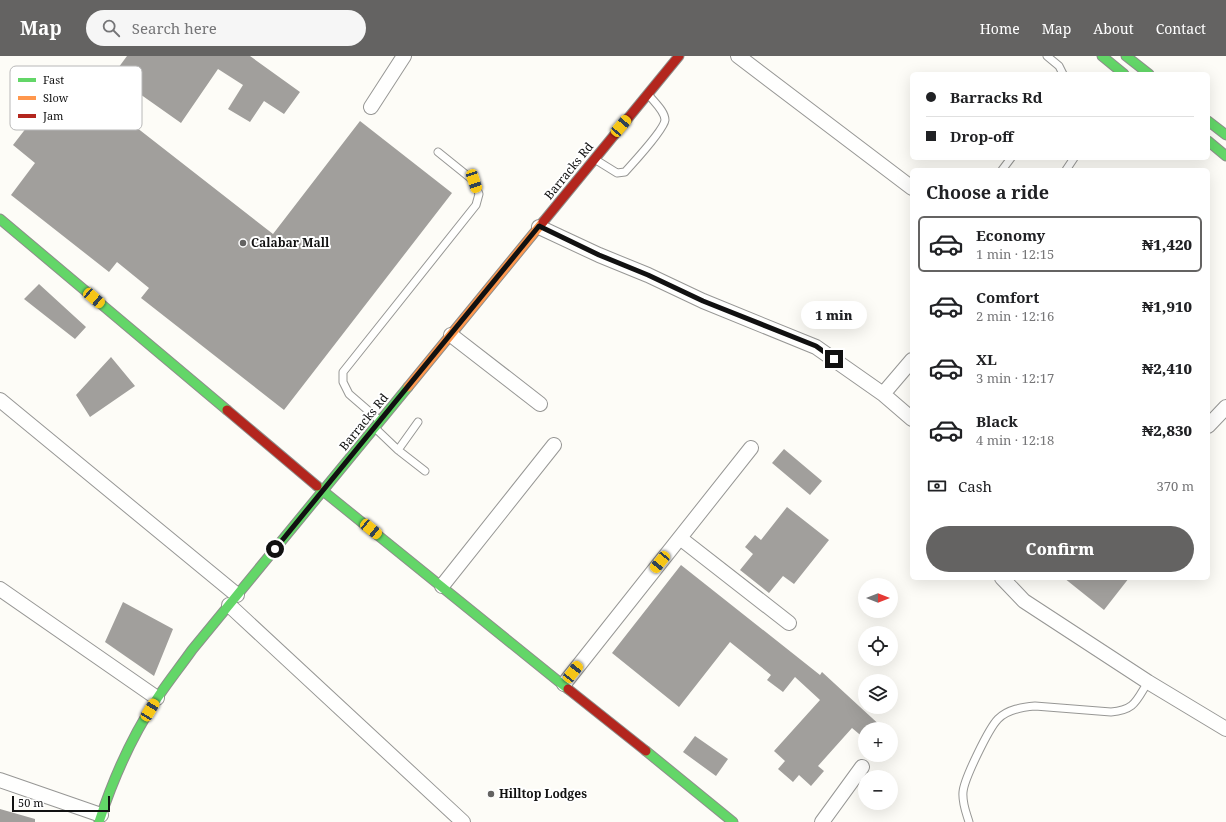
<!DOCTYPE html>
<meta charset="utf-8">
<style>
body{margin:0;font-family:"Noto Serif",serif;background:#f6f6f6;color:#202124;height:100vh;display:flex;flex-direction:column;font-size:15px;white-space:nowrap}
*{box-sizing:border-box;margin:0}
p{font-size:13px;color:#757577}
.icon{flex:none;width:22px;height:22px;fill:none;stroke:currentColor;stroke-width:2;stroke-linecap:round;stroke-linejoin:round}
.map{position:relative;flex:1;overflow:hidden}
.panel{position:absolute;left:910px;top:112px;width:300px;height:412px;display:flex;flex-direction:column;background:#fff;border-radius:6px;box-shadow:0 4px 16px #0002}
.panel>*{flex:none}
.guide{position:absolute;left:910px;top:16px;width:300px;height:88px;border-radius:6px;box-shadow:0 4px 16px #0002;display:grid;align-content:center;height:88px;padding:0 16px;background:#fff}
.needle{width:26px;rotate:90deg}
.tools{position:absolute;left:858px;top:522px;display:grid;gap:8px}
.tools a{display:grid;place-items:center;width:40px;height:40px;border-radius:50%;background:#fff;box-shadow:0 4px 16px #0002;font-size:20px}
.scale{position:absolute;left:12px;bottom:10px;width:98px;box-sizing:border-box;padding-left:4px;border:2px solid #111;border-top:0;font-size:11px;line-height:14px;white-space:nowrap;color:#111;-webkit-text-stroke:3px #fff;paint-order:stroke}
.end{position:absolute;width:18px;height:18px;margin:-9px;border:5px solid #111;background:#fff;box-shadow:0 0 0 2px #fff}
.from{border-radius:50%}
.bubble{position:absolute;height:28px;border-radius:14px;background:#fff;box-shadow:0 4px 16px #0002;font-size:13px;font-weight:800;line-height:28px;text-align:center}
.car{position:absolute;width:12px;height:24px;margin:-12px -6px;border-radius:5px;box-shadow:0 0 3px 1px #0007;background:linear-gradient(#f5c518 24%,#345 0 40%,#f5c518 0 76%,#345 0 86%,#f5c518 0)}
.guide b{display:flex;align-items:center;gap:14px;height:38px;font-size:15px}
.guide b+b{border-top:1px solid #e0e0e0}
.guide i{width:10px;height:10px;background:#202124}
ul{padding:0;list-style:none}
li{display:flex;align-items:center;gap:12px;height:56px;margin:0 8px 6px;padding:0 8px;border:2px solid transparent;border-radius:6px}
li div{flex:1}
li b{display:block;font-size:15px}
li em{font-style:normal;font-weight:800}
li.active{border-color:#646362}
li>.icon{width:36px;height:36px;stroke-width:1.5}
h2{padding:0 16px;font-size:18px;line-height:48px}
.pay{display:flex;align-items:center;gap:10px;height:44px;padding:0 16px;font-size:15px}
.pay p{margin-inline-start:auto}
.action{display:flex;gap:8px;margin-top:auto;padding:8px 16px}
.action a{flex:1;height:46px;border-radius:24px;background:#646362;color:#fff;font-size:16px;font-weight:800;line-height:46px;text-align:center}
header{display:flex;align-items:center;gap:24px;box-sizing:border-box;height:56px;padding:0 20px;background:#646362;color:#fff}
header strong{font-size:19px}
nav{display:flex;gap:22px;margin-inline-start:auto;font-size:14px}
.search{width:280px;height:36px;background:#f6f6f6;display:flex;align-items:center;gap:10px;box-sizing:border-box;padding:0 14px;border-radius:22px;color:#757577;font-size:15px}
.map>svg:first-child{display:block}
.building{fill:#a19f9c}
.lines{fill:none;stroke-linecap:round;stroke-linejoin:round}
.lane-casing{stroke:#979795;stroke-width:9}
.street-casing{stroke:#979795;stroke-width:16}
.fast-casing{stroke:#8e8d8b;stroke-width:11}
.slow-casing{stroke:#8e8d8b;stroke-width:11}
.jam-casing{stroke:#8e8d8b;stroke-width:11}
.lane{stroke:#fffffe;stroke-width:7}
.street{stroke:#fffffe;stroke-width:14}
.fast{stroke:#63d668;stroke-width:9}
.slow{stroke:#ff974d;stroke-width:9}
.jam{stroke:#b3261e;stroke-width:9}
.route{stroke:#111;stroke-width:5}
.poi-dot{fill:#646362;stroke:#fff;stroke-width:1.5}
.labels{text-anchor:middle;stroke-width:4;stroke-linejoin:round;paint-order:stroke}
.street-label{font-size:12px;fill:#111;stroke:#fff}
.poi-label{font-size:12px;font-weight:bold;fill:#111;stroke:#fff;text-anchor:start}
.key{fill:#fff;stroke:#b8b8b8;stroke-width:1}
.key-label{font-size:11px;fill:#111}
</style>
<header>
<strong>Map</strong>
<div class="search"><svg class="icon" aria-label="search" viewBox="0 0 24 24"><circle cx="10" cy="10" r="6"/><path d="M15 15l6 6"/></svg>Search here</div>
<nav><a>Home</a><a>Map</a><a>About</a><a>Contact</a></nav>
</header>
<div class="map">
<svg width="1226" height="766" viewBox="0 0 1226 766">
<rect width="100%" height="100%" fill="#fdfcf7"/>
<path class="building" d="M127 0H250L300 36 284 58 264 45 250 66 228 53 243 29 218 13 181 67 113 19Z
M68 18 273 178 360 65 452 137 284 354 141 242 149 232 117 206 109 216 11 139 35 107 13 89Z
M39 228 86 271 75 283 24 243Z
M111 301 135 330 90 361 76 339Z
M784 393 822 425 810 439 772 407Z
M787 451 829 484 794 528 783 520 769 537 740 514 753 498 745 491 755 479 761 484Z
M681 509 820 619 822 616 884 673H865V683L852 672 818 710 824 715 811 730 799 719 793 726 778 713 785 705 774 695 820 644 795 621 783 636 767 624 771 619 730 586 679 651 612 597Z
M1064 522H1129L1104 554Z
M123 546 173 573 154 620 105 586Z
M695 680 728 703 716 720 683 696Z
M0 753 35 763V766H0Z"/>
<g class="lines">
<defs>
<path id="lane" d="M1047 0 1059 10 1063 18
M596 104 617 117 625 116C633 107 664 74 665 64 665 55 653 45 648 38
M1002 114 1011 102
M1066 114 1074 102
M379 364 349 338 343 326V316L476 149 479 138 474 125 438 96
M375 372 398 394 418 366
M398 394 425 415
M969 766C966 756 962 747 963 736 964 723 989 672 998 663 1008 653 1023 651 1035 650L1111 656C1135 654 1136 645 1148 626"/>
<path id="street" d="M738 0 912 132
M371 51 404 0
M539 171 599 199 648 219 703 245 816 291 883 338 912 363
M451 279 540 348
M883 338 912 304
M0 344 237 539
M1208 370 1226 351
M680 482 789 567
M1002 522 1024 545 1148 626 1226 673
M442 530 554 389
M0 533 157 642
M229 549 463 766
M564 628 751 392
M0 724 101 759
M822 766 862 711"/>
<path id="fast" d="M1102 0 1124 18
M1126 0 1149 18
M1208 65 1226 79
M1208 85 1226 100
M0 163 227 354
M317 430 568 633
M646 695 733 766
M99 766C113 723 131 682 156 644 167 627 180 611 192 594L408 331"/>
<path id="slow" d="M408 331 543 166"/>
<path id="jam" d="M543 166 679 0
M227 354 317 430
M568 633 646 695"/>
</defs>
<use href="#lane" class="lane-casing"/>
<use href="#street" class="street-casing"/>
<use href="#fast" class="fast-casing"/>
<use href="#slow" class="slow-casing"/>
<use href="#jam" class="jam-casing"/>
<use href="#lane" class="lane"/>
<use href="#street" class="street"/>
<use href="#fast" class="fast"/>
<use href="#slow" class="slow"/>
<use href="#jam" class="jam"/>
</g>
<g class="lines">
<path class="route" d="M275 493 539 170 599 199 648 219 703 245 816 290 834 303"/>
</g>
<g class="poi-dot">
<circle cx="243" cy="187" r="4"/>
<circle cx="491" cy="738" r="4"/>
</g>
<g class="labels">
<g class="street-label">
<text transform="translate(569 115) rotate(-51)" y="4">Barracks Rd</text>
<text transform="translate(364 366) rotate(-51)" y="4">Barracks Rd</text>
</g>
<g class="poi-label">
<text x="251" y="191">Calabar Mall</text>
<text x="499" y="742">Hilltop Lodges</text>
</g>
</g>
<rect x="10" y="10" width="132" height="64" rx="6" class="key"/>
<rect x="18" y="22" width="18" height="4" fill="#63d668"/>
<rect x="18" y="40" width="18" height="4" fill="#ff974d"/>
<rect x="18" y="58" width="18" height="4" fill="#b3261e"/>
<g class="key-label">
<text x="43" y="28">Fast</text>
<text x="43" y="46">Slow</text>
<text x="43" y="64">Jam</text>
</g>
</svg>
<div class="tools">
<a><svg class="needle" viewBox="-14 -14 28 28"><path d="M0-13l5 13h-10z" fill="#e53935"/><path d="M0 13l5-13h-10z" fill="#757577"/></svg></a>
<a><svg class="icon" aria-label="locate" viewBox="0 0 24 24"><circle cx="12" cy="12" r="6"/><path d="M12 2v4M12 18v4M2 12h4M18 12h4"/></svg></a>
<a><svg class="icon" aria-label="layers" viewBox="0 0 24 24"><path d="M12 4l9 5-9 5-9-5zM3 14l9 5 9-5"/></svg></a>
<a>+</a>
<a>−</a>
</div>
<div class="scale">50 m</div>
<i class="end from" style="left:275px;top:493px"></i>
<i class="end" style="left:834px;top:303px"></i>
<div class="bubble" style="left:801px;top:245px;width:66px">1 min</div>
<i class="car" style="left:621px;top:70px;rotate:40deg"></i>
<i class="car" style="left:474px;top:125px;rotate:162deg"></i>
<i class="car" style="left:94px;top:242px;rotate:130deg"></i>
<i class="car" style="left:371px;top:473px;rotate:129deg"></i>
<i class="car" style="left:660px;top:506px;rotate:219deg"></i>
<i class="car" style="left:573px;top:616px;rotate:38deg"></i>
<i class="car" style="left:150px;top:654px;rotate:31deg"></i>
<div class="guide">
<b><i class="from"></i>Barracks Rd</b>
<b><i></i>Drop-off</b>
</div>
<section class="panel">
<h2>Choose a ride</h2>
<ul>
<li class="active"><svg class="icon" aria-label="car" viewBox="0 0 24 24"><path d="M5 17H2v-5l4-1 3-4h7l3 4 3 1v5h-3M9 17h6M6 11h13"/><circle cx="7" cy="17" r="2"/><circle cx="17" cy="17" r="2"/></svg><div><b>Economy</b><p>1 min · 12:15</p></div><em>₦1,420</em></li>
<li><svg class="icon" aria-label="car" viewBox="0 0 24 24"><path d="M5 17H2v-5l4-1 3-4h7l3 4 3 1v5h-3M9 17h6M6 11h13"/><circle cx="7" cy="17" r="2"/><circle cx="17" cy="17" r="2"/></svg><div><b>Comfort</b><p>2 min · 12:16</p></div><em>₦1,910</em></li>
<li><svg class="icon" aria-label="car" viewBox="0 0 24 24"><path d="M5 17H2v-5l4-1 3-4h7l3 4 3 1v5h-3M9 17h6M6 11h13"/><circle cx="7" cy="17" r="2"/><circle cx="17" cy="17" r="2"/></svg><div><b>XL</b><p>3 min · 12:17</p></div><em>₦2,410</em></li>
<li><svg class="icon" aria-label="car" viewBox="0 0 24 24"><path d="M5 17H2v-5l4-1 3-4h7l3 4 3 1v5h-3M9 17h6M6 11h13"/><circle cx="7" cy="17" r="2"/><circle cx="17" cy="17" r="2"/></svg><div><b>Black</b><p>4 min · 12:18</p></div><em>₦2,830</em></li>
</ul>
<div class="pay"><svg class="icon" aria-label="cash" viewBox="0 0 24 24"><path d="M3 7h18v10H3z"/><circle cx="12" cy="12" r="2"/></svg>Cash<p>370 m</p></div>
<div class="action"><a>Confirm</a></div>
</section>
</div>
